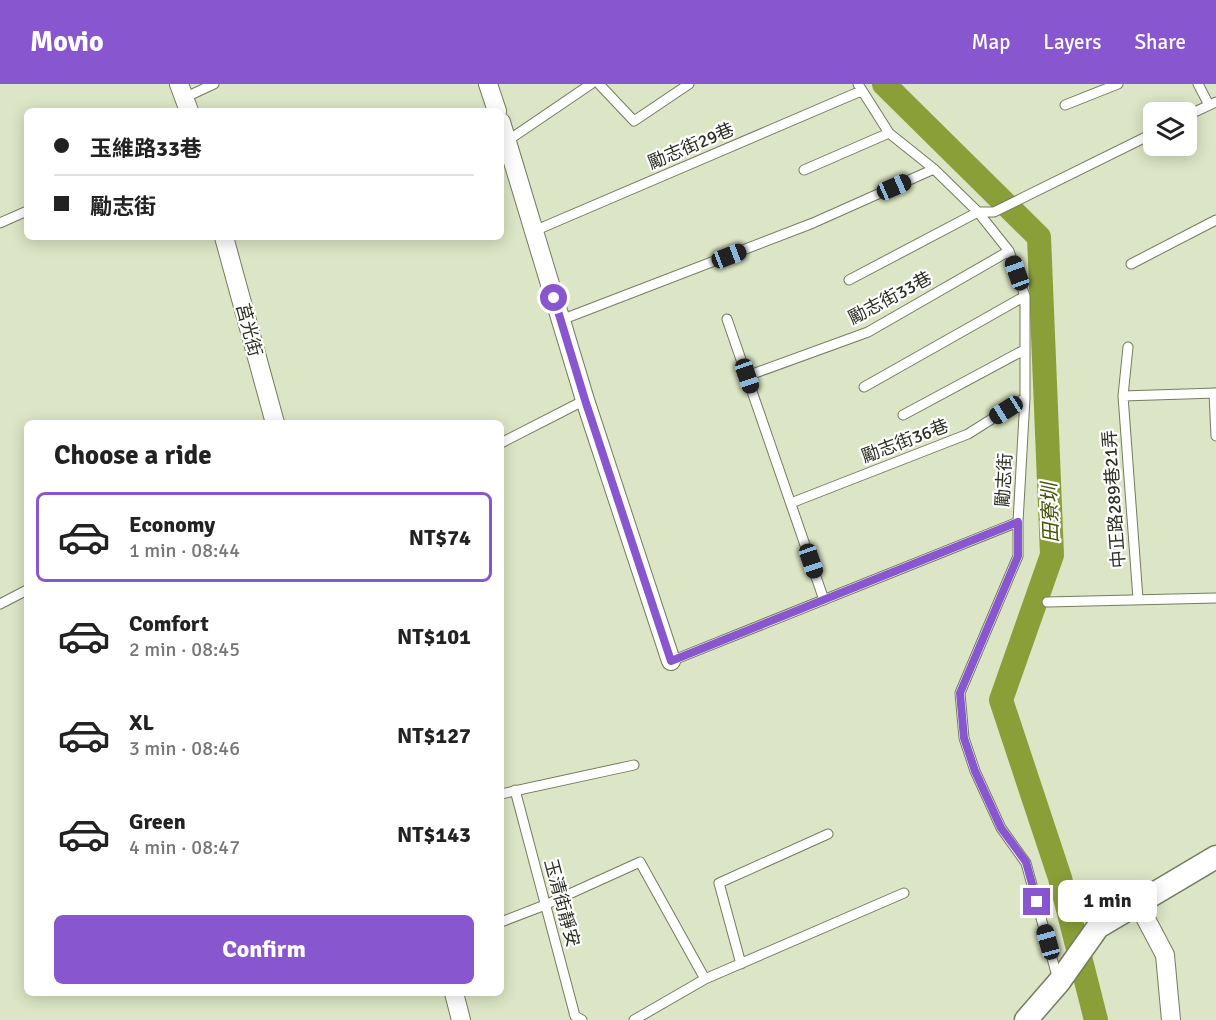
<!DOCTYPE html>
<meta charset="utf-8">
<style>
body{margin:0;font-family:Signika,"Noto Sans TC",sans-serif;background:#f2f2f2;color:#222;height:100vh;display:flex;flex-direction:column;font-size:22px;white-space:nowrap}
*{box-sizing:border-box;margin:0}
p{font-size:20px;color:#767676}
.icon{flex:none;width:33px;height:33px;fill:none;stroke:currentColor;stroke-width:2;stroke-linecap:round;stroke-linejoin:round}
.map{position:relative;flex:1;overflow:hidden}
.panel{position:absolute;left:24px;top:336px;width:480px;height:576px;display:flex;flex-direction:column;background:#fff;border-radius:9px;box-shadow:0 3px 15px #0003}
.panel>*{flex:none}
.guide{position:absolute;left:24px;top:24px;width:480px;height:132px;border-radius:9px;box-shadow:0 3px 15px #0003;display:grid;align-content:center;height:132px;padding:0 30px;background:#fff}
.tools{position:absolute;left:1143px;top:18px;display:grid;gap:12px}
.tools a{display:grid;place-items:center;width:54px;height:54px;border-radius:9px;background:#fff;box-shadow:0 3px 15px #0003;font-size:30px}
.end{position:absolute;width:27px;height:27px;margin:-14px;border:8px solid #8856cf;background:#fff;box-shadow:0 0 0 3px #fff}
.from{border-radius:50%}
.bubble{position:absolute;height:42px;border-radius:9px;background:#fff;box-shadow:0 3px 15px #0003;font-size:20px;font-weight:800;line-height:42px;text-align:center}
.car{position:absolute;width:18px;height:36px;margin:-18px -9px;border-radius:8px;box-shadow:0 0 4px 2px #0007;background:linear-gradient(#222 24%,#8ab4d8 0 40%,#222 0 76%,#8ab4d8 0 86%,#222 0)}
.guide b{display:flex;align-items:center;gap:21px;height:57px;font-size:22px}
.guide b+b{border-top:2px solid #e0e0e0}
.guide i{width:15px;height:15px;background:#222}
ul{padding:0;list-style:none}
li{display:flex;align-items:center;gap:18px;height:90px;margin:0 12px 9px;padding:0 18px;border:3px solid transparent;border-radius:9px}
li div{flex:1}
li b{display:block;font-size:22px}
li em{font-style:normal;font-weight:800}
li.active{border-color:#8856cf}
li>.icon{width:54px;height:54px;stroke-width:1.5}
h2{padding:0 30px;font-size:27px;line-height:72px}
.action{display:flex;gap:12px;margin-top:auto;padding:12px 30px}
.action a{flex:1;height:69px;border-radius:9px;background:#8856cf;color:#fff;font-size:24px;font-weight:800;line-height:69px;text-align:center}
header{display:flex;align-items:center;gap:36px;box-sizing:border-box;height:84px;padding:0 30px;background:#8856cf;color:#fff}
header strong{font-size:28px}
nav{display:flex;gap:33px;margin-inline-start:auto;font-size:21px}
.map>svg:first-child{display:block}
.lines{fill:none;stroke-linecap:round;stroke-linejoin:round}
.canal{stroke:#8a9f38;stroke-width:24}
.service-casing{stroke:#757c5f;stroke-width:11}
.minor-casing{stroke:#757c5f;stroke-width:20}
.tertiary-casing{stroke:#757c5f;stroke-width:25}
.service{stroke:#fff;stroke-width:9}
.minor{stroke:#fff;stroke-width:18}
.tertiary{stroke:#fff;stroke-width:22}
.route{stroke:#8856cf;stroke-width:8}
.labels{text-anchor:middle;stroke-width:4.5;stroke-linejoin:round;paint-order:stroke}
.street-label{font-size:18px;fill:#2c2f22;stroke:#fff}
.water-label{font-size:20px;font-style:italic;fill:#475407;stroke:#fff}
</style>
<header>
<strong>Movio</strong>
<nav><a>Map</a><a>Layers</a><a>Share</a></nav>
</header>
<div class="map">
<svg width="1216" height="936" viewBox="0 0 1216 936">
<rect width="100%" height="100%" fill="#dce5c5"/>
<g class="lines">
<path class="canal" d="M884 0 1039 153 1052 471 1001 616 1060 794 1096 936"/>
<defs>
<path id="service" d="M599 0 634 37 689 0
M858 0 889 49 934 85 978 128 1009 167 1025 212V314L1018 438V472L960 609 964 654 975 687 1001 744 1026 779 1058 896
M1198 0 1209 21
M184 14 214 0
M1065 21 1118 0
M1186 32 1216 18
M507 57 591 0
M804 86 889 49
M0 139 27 127
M534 147 861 7
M1131 180 1216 136
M849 196 978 128H994L1154 49
M727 235 824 516
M561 236 813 139 934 85
M1128 263 1123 312 1216 309
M747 292 868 248 1009 167
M864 303 1025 212
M1214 309 1216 352
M1123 312 1138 515
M903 331 1024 266
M501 359 585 316
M791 419 968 350 1025 314
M1047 518 1216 514
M0 520 27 506
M671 577 1018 438
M515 706 575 932 582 936
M501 710 634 681
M501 838 545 821 640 778 705 895
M741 880 719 799 828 750
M634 936 705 895 904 809"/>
<path id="minor" d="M179 0 189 27
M488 0 497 27
M501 38 585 316 671 577
M224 153 275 339
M1137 818 1165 871 1171 936
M454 909 461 936"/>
<path id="tertiary" d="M1026 936 1059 898 1098 843 1216 773"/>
</defs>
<use href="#service" class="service-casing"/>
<use href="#minor" class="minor-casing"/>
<use href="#tertiary" class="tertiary-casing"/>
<use href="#service" class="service"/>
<use href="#minor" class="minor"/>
<use href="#tertiary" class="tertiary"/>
</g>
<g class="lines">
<path class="route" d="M554 214 585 316 671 577 1018 438V472L960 609 964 654 975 687 1001 744 1026 778 1037 818"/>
</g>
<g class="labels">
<g class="street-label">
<text transform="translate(691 62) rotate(-23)" y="6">勵志街29巷</text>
<text transform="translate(890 214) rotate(-28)" y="6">勵志街33巷</text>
<text transform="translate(249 246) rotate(75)" y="6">莒光街</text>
<text transform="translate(905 357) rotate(-21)" y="6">勵志街36巷</text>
<text transform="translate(1004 396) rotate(-87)" y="6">勵志街</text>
<text transform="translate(1114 415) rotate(-94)" y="6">中正路289巷21弄</text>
<text transform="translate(562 819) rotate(75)" y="6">玉清街靜安</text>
</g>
<g class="water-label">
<text transform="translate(1050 429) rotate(-92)" y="7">田寮圳</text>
</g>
</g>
</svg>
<div class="tools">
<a><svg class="icon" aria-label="layers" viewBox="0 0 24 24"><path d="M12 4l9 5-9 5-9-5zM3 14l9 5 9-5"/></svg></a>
</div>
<i class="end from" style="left:554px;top:214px"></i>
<i class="end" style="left:1037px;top:818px"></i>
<div class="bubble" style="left:1058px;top:796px;width:99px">1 min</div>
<i class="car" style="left:894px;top:103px;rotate:66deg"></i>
<i class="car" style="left:729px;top:172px;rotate:69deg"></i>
<i class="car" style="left:1017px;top:189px;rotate:340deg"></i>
<i class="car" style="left:747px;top:292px;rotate:161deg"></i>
<i class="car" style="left:1006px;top:326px;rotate:238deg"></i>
<i class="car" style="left:811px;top:477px;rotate:161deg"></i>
<i class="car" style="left:1048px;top:858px;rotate:344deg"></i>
<div class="guide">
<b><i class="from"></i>玉維路33巷</b>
<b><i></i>勵志街</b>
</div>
<section class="panel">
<h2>Choose a ride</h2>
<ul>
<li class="active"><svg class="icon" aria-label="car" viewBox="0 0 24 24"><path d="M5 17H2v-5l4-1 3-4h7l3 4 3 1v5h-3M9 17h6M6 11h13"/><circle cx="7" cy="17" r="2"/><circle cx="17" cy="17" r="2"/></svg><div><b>Economy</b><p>1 min · 08:44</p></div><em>NT$74</em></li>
<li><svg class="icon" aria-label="car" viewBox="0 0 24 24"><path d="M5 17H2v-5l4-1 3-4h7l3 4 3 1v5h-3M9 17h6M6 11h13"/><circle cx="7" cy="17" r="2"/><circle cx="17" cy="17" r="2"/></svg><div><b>Comfort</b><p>2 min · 08:45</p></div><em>NT$101</em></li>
<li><svg class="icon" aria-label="car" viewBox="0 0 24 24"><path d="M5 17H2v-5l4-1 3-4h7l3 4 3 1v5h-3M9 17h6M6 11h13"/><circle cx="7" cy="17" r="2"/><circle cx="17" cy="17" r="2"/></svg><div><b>XL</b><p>3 min · 08:46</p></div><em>NT$127</em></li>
<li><svg class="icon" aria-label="car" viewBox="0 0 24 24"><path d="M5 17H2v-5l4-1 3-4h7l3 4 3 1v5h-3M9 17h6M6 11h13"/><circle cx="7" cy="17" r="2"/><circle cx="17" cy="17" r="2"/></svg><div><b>Green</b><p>4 min · 08:47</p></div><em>NT$143</em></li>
</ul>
<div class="action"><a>Confirm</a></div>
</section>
</div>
